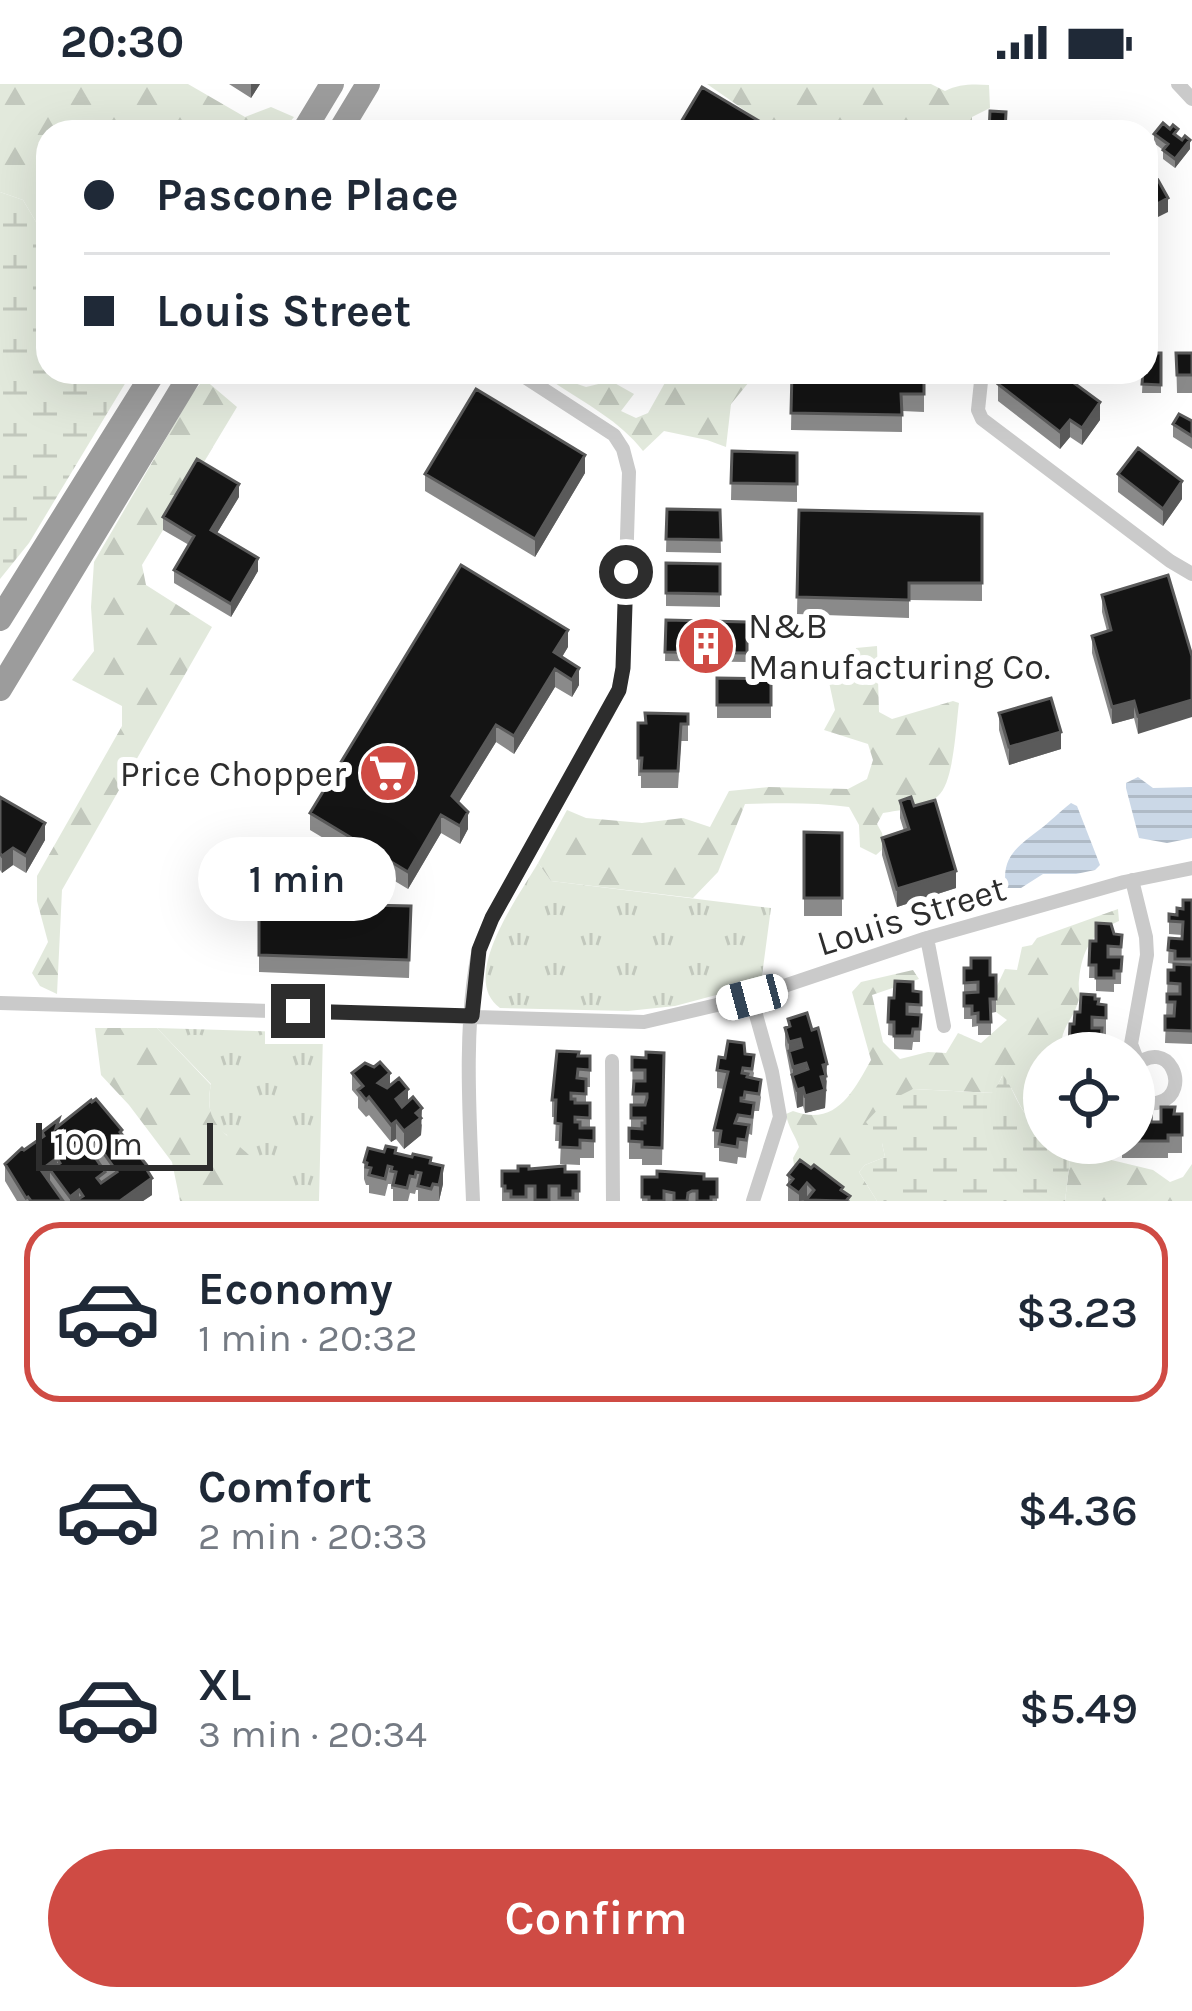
<!DOCTYPE html>
<meta charset="utf-8">
<style>
body{margin:0;font-family:Karla,sans-serif;background:#f6f6f7;color:#1f2937;height:100vh;display:flex;flex-direction:column;font-size:45px;white-space:nowrap}
*{box-sizing:border-box;margin:0}
p{font-size:39px;color:#747a83}
.icon{flex:none;width:66px;height:66px;fill:none;stroke:currentColor;stroke-width:2;stroke-linecap:round;stroke-linejoin:round}
.map{position:relative;height:1117px;overflow:hidden}
.sheet{display:flex;flex-direction:column;background:#fff;flex:1}
.sheet>*{flex:none}
.hud{position:absolute;left:36px;top:36px;width:1122px;height:264px;border-radius:36px;box-shadow:0 12px 48px #0002;display:grid;align-content:center;height:264px;padding:0 48px;background:#fff}
.buttons{position:absolute;left:1023px;top:948px;display:grid;gap:24px}
.buttons a{display:grid;place-items:center;width:132px;height:132px;border-radius:50%;background:#fff;box-shadow:0 12px 48px #0002;font-size:60px}
.scale{position:absolute;left:36px;bottom:30px;width:177px;box-sizing:border-box;padding-left:12px;border:6px solid #2d2d2d;border-top:0;font-size:33px;line-height:42px;white-space:nowrap;color:#2d2d2d;-webkit-text-stroke:9px #fff;paint-order:stroke}
.end{position:absolute;width:54px;height:54px;margin:-27px;border:15px solid #2d2d2d;background:#fff;box-shadow:0 0 0 6px #fff}
.from{border-radius:50%}
.bubble{position:absolute;height:84px;border-radius:42px;background:#fff;box-shadow:0 12px 48px #0002;font-size:39px;font-weight:600;line-height:84px;text-align:center}
.car{position:absolute;width:36px;height:72px;margin:-36px -18px;border-radius:15px;box-shadow:0 0 9px 3px #0007;background:linear-gradient(#fff 24%,#345 0 40%,#fff 0 76%,#345 0 86%,#fff 0)}
.hud b{display:flex;align-items:center;gap:42px;height:114px;font-size:45px}
.hud b+b{border-top:3px solid #e0e1e3}
.hud i{width:30px;height:30px;background:#1f2937}
ul{padding:21px 0 0;list-style:none}
li{display:flex;align-items:center;gap:36px;height:180px;margin:0 24px 18px;padding:0 24px;border:6px solid transparent;border-radius:36px}
li div{flex:1}
li b{display:block;font-size:45px}
li em{font-style:normal;font-weight:600}
li.selected{border-color:#cf4b44}
li>.icon{width:108px;height:108px;stroke-width:1.5}
.button{display:flex;gap:24px;margin-top:auto;padding:24px 48px}
.button a{flex:1;height:138px;border-radius:72px;background:#cf4b44;color:#fff;font-size:48px;font-weight:600;line-height:138px;text-align:center}
.status{display:flex;justify-content:space-between;align-items:center;height:84px;padding:0 60px;background:#fff;direction:ltr}
.status svg{height:33px;fill:currentColor}
.map>svg:first-child{display:block}
.grass{fill:url(#grass-tufts)}
.forest{fill:url(#forest-firs)}
.wetland{fill:url(#wetland-marsh)}
.water{fill:url(#water-rules)}
.lines{fill:none;stroke-linecap:round;stroke-linejoin:round}
.minor{stroke:#cacaca;stroke-width:14}
.trunk{stroke:#9c9c9c;stroke-width:24}
.wall{fill:#8a8a8a}
.shaded-wall{fill:#5a5a5a}
.building{fill:#141414;stroke:#5a5a5a;stroke-width:3;fill-rule:evenodd}
.route{stroke:#2d2d2d;stroke-width:15}
.labels{text-anchor:middle;stroke-width:12;stroke-linejoin:round;paint-order:stroke}
.poi-label{font-size:36px;fill:#2d2d2d;stroke:#fff;text-anchor:start}
.street-label{font-size:36px;fill:#2d2d2d;stroke:#fff}
</style>
<div class="status"><b>20:30</b><svg viewBox="0 0 49 12"><path d="M0 12V9h3v3zM5 12V6h3v6zM10 12V3h3v9zM15 12V0h3v12zM26 1h20v11H26zM47 4h2v5h-2z"/></svg></div>
<div class="map">
<svg width="1192" height="1117" viewBox="0 0 1192 1117">
<defs>
<pattern id="grass-tufts" width="24" height="20" patternUnits="userSpaceOnUse" patternTransform="scale(3)"><rect width="24" height="20" fill="#e2e9dc"/><path d="M3 7l-1-3M5 7V3M7 7l1-3M15 17l-1-3M17 17v-4M19 17l1-3" fill="none" stroke="#c2c8bd"/></pattern>
<pattern id="forest-firs" width="22" height="20" patternUnits="userSpaceOnUse" patternTransform="scale(3)"><rect width="22" height="20" fill="#e2e9dc"/><path d="M5 1l3.5 6h-7zM16 11l3.5 6h-7z" fill="#c2c8bd"/></pattern>
<pattern id="wetland-marsh" width="20" height="14" patternUnits="userSpaceOnUse" patternTransform="scale(3)"><rect width="20" height="14" fill="#e2e9dc"/><path d="M1 5h8M5 5V1M11 12h8M15 12V8" fill="none" stroke="#c2c8bd"/></pattern>
<pattern id="water-rules" width="6" height="5" patternUnits="userSpaceOnUse" patternTransform="scale(3)"><rect width="6" height="5" fill="#cbd8e7"/><path d="M0 2.5h6" fill="none" stroke="#afbac6"/></pattern>
</defs>
<rect width="100%" height="100%" fill="#fff"/>
<path class="grass" d="M538 779 551 797 771 824 761 899 675 922 628 927 500 924C458 894 519 812 538 779Z
M157 944 323 949 319 1117H240L227 1051C209 1041 207 1019 211 1000Z"/>
<path class="forest" d="M0 0H188L245 33 271 23 294 33 282 48H48V203L37 169 39 143 23 116 0 108Z
M707 0H931L945 7C959 0 972 0 989 1L990 24 972 33V48H776Z
M671 288H750L749 298 731 320 726 363 707 356 664 347 643 367C620 337 586 320 555 299L560 294 586 303 611 297 634 310 621 327 636 334 648 329Z
M204 295 237 323 142 481 146 501 212 543 62 806 57 910 40 902 32 889 48 858 37 817V792L122 642V622L72 596 94 567 91 523 94 478 192 310Z
M877 562 879 628 892 635 953 617 959 619C956 641 954 699 938 712 924 724 900 726 883 729L877 740 882 749 885 763 876 771 860 763 859 741 849 723C814 718 780 719 745 720L718 788 693 814 551 797 538 779 567 726 586 734 642 739 683 734 710 743 729 707 769 703 848 705 867 695 873 676 868 660 824 646 835 626 829 598 803 588 830 580 854 577 856 564Z
M1118 825 1119 837C1092 848 1082 866 1079 896 1078 902 1080 909 1079 915 1073 938 1060 941 1061 969H1044V1041C1018 1035 1019 1008 1002 992L994 1009 913 1005 882 1059 885 1073 865 1081 859 1088 877 1117H841L803 1083 794 1081 793 1074 799 1063C795 1051 788 1043 786 1030L793 1027C836 1043 853 1008 871 976L852 908 861 898 913 886 919 895 872 911 883 958 900 975 928 968 946 969 958 949 981 959 1007 936 996 928V904L1005 885 1017 886 1022 863 1032 861 1037 854Z
M95 944H157L211 1001C202 1039 226 1049 250 1072L249 1102 240 1117H180L172 1078 129 1021 101 991Z
M1072 1059H1096L1103 1074 1153 1086 1170 1098 1183 1093 1192 1080V1117H1065Z"/>
<path class="wetland" d="M0 108 23 116 39 143 37 169 48 203V288H132L29 459 0 495Z
M1003 991C1017 1008 1019 1036 1044 1041V1059H1072L1065 1117H877L859 1088 865 1081 885 1073 882 1059 866 1038 883 1020 913 1005 993 1009Z"/>
<path class="water" d="M1138 693 1153 704 1192 703V754L1167 759 1139 754 1126 704V699Z
M1071 719 1077 722 1100 781 1095 786 1076 790H1043L1021 804H1006C1001 773 1017 763 1039 746 1050 738 1059 728 1071 719Z"/>
<g class="lines">
<path class="minor" d="M1178 0 1192 15
M982 288 978 326 982 335 1170 477 1192 490
M1132 796 1146 853 1147 871 1131 960 1138 978
M927 854 944 942
M751 913 772 988 780 1033 753 1117
M0 919 644 938 751 913 927 854 1124 798 1192 784
M612 977 613 1117
M1134 983C1169 950 1192 1008 1160 1018 1148 1022 1142 1016 1134 1008
M473 1117C470 1039 463 946 478 869 481 857 487 845 492 834L607 629 619 606 623 583 629 388 623 365 614 351 517 288"/>
<path class="trunk" d="M303 48 332 0
M339 48 368 0
M0 535 154 288
M0 605 192 288"/>
</g>
<path class="wall" d="M229 0H260L251 14Z
M1154 50 1178 53 1190 65 1175 84 1163 75V66L1154 59Z
M1161 269V309H1142L1143 288Z
M1176 269H1192V309H1177Z
M792 288H924V328L902 327V348L791 346Z
M998 300 1100 336 1082 361 1070 353 1060 365 998 317Z
M1192 337V365L1173 353V340Z
M732 367 797 369V418L731 416Z
M585 389 535 473 425 407V390Z
M1118 390 1182 415 1163 442 1118 408Z
M239 413 217 449 258 487 231 533 174 499V486L189 461 163 446V433Z
M667 425 720 426 721 469 666 468Z
M799 426 982 430V517L909 516V534L797 530Z
M666 479 720 480V523L666 522Z
M1168 491 1138 650 1134 634 1112 640 1092 569V552L1107 547 1102 528V511Z
M666 536 747 538V578L665 577Z
M568 563 562 573 579 601 572 613 555 603 514 670 496 658 459 718 468 745 460 760 441 749 408 805 310 746V729Z
M717 594 771 595V634H717Z
M999 629 1061 665 1009 681 999 646Z
M688 630V657H681L678 704H641V692H638V639Z
M0 713 45 756 26 789 13 781 2 789 0 786Z
M900 717 956 804 897 823 882 771V754L904 747 900 734Z
M804 748 842 749V832H804Z
M1192 816V960L1165 959 1168 886H1174L1175 880 1168 879 1169 854 1182 855V851L1169 850V830L1177 831Z
M411 822 409 894 259 888V834Z
M1122 851 1121 900H1114V908L1096 907V894H1089L1090 857Z
M964 884 996 891V928L991 929V951H978V942L972 943V935H964Z
M913 907 921 908 920 958H913L912 966 894 965V952L888 951 889 914H894Z
M1095 915 1098 920 1106 921V951H1102L1101 967 1106 969H1069L1070 940H1074Z
M788 935 827 997 825 1024 805 1029 803 1022 797 1024 785 961V944L788 943Z
M664 969 662 1081H642V1075H629V1044H631V1021H633L632 973 646 974Z
M745 970 754 989 753 994 761 1013 759 1027H754L752 1051 749 1050 746 1074 738 1073 737 1080 719 1077V1064H714V1046L724 1005 717 1004V986L725 974Z
M578 972H590V1003H586V1019H590V1044H594V1074H580V1081L560 1080 561 1057H555L556 1033H552V1016Z
M352 989 390 1002 408 1018 422 1041 421 1051 404 1065 396 1055 391 1058 369 1031 366 1033 358 1024V1013L352 1006Z
M1174 1030H1182V1069H1168V1074H1122V1068L1103 1067V1059H1134V1038H1161Z
M59 1041 122 1051 149 1089 152 1111 143 1117H17L5 1097V1080L42 1054V1048Z
M396 1070 431 1080 443 1100 439 1117H418V1106H416L415 1110 410 1109 408 1117H393V1105H391V1100H388L385 1112 369 1109V1101H366L364 1095V1078Z
M529 1085 565 1088 579 1107V1117H502V1087Z
M788 1091 843 1107 850 1117H788Z
M642 1093 717 1095V1117H642Z"/>
<path class="shaded-wall" d="M251 0H260L251 14Z
M1190 56V65L1175 84V75Z
M1168 114V128L1146 139V126Z
M1100 318V336L1082 361V344Z
M1070 336V353L1060 365V348Z
M585 371V389L535 473V455Z
M1182 397V415L1163 442V425Z
M239 400V413L211 459V446Z
M258 474V487L231 533V520Z
M568 546V563L554 586V568Z
M579 584V601L572 613V596Z
M555 585V603L514 670V652Z
M1192 616V633L1138 650V632Z
M1134 617V634L1112 640V623Z
M496 641V658L452 729V712Z
M1061 648V665L1009 681V663Z
M468 728V745L460 760V742Z
M441 731V749L408 805V788Z
M45 739V756L26 789V772Z
M13 764V781L2 789V772Z
M956 787V804L897 823V805Z
M800 955V973L789 968V958Z
M806 979V997L793 995V983Z
M827 980 825 1024 805 1029V1012L823 981Z
M390 989V1007L378 999Z
M803 1004V1022L797 1024V1006Z
M408 1005V1023L396 1033V1015Z
M422 1024 421 1051 404 1065V1047L416 1029Z
M396 1037V1055L391 1058V1041Z
M90 1050V1068L74 1079V1062Z
M57 1074V1092L50 1086V1097L41 1103V1086Z
M443 1082V1100L439 1117V1101Z
M149 1084V1096L152 1094V1111L143 1117H120Z
M807 1099V1116L799 1117V1109Z
M79 1106V1117H70V1113Z"/>
<path class="building" d="M702 3 759 37 752 48H675Z
M990 27 1006 28 1005 48H989Z
M1163 39 1170 45 1173 41 1178 45 1174 50 1182 56 1185 52 1190 56 1175 75 1163 66 1168 60 1154 50Z
M1158 96 1168 114 1146 126V103Z
M1146 269H1161V301L1142 300 1143 288H1146Z
M1176 269H1192V291H1177Z
M792 288H924V310H901L902 331 791 329Z
M1007 288H1059L1100 318 1082 344 1070 336 1060 348 998 300Z
M476 305 585 371 535 455 425 390Z
M1179 330 1192 337V352L1173 340Z
M1138 364 1182 397 1163 425 1118 390Z
M732 367 797 369V400L731 399Z
M197 375 239 400 211 446 258 474 231 520 174 486 194 452 163 433Z
M667 425 720 426 721 456 666 455Z
M799 426 982 430V499H909V516L797 513Z
M666 479 720 480V510L666 509Z
M461 481 568 546 554 568 579 584 572 596 555 585 514 652 496 641 452 712 468 728 460 742 441 731 408 788 310 729Z
M1168 491 1192 572V616L1138 632 1134 617 1112 623 1092 552 1111 546 1102 511Z
M666 536 747 538V569L665 568Z
M717 594 771 595V621H717Z
M1051 614 1061 648 1009 663 999 629Z
M645 629 688 630V640H681L678 687H641L642 674H638V639H646Z
M0 713 45 739 26 772 13 764 2 772 0 769Z
M911 713 914 722 935 716 956 787 897 805 882 754 909 745 900 717Z
M804 748 842 749V814H804Z
M1183 816H1192V875H1175V867L1168 866 1169 854 1182 855 1183 838 1169 837V830L1177 831V824L1183 825Z
M269 819 411 822 409 876 259 871V834H269Z
M1096 839 1111 840 1114 850 1122 851 1121 863 1108 862V873H1122L1121 887H1114V894H1096V881H1089L1090 857H1096Z
M971 874H990V891H996V915H990L991 938H978V929L972 930V922H964V909L978 908V898L964 899V884H971Z
M1174 880 1192 881V947L1165 946V932H1174L1175 918H1167V910H1180V900L1168 899V886H1174Z
M895 897 913 898V907L921 908V921L907 920V930L921 931 920 945H913L912 952H894V938H888L889 914H894Z
M1081 910 1095 911V915H1099L1098 920 1106 921V934L1092 933V944H1102L1101 958 1088 957 1087 963H1092V966L1106 967V969H1074V963H1069L1070 940H1074L1075 928H1080Z
M807 929 812 946 818 944 827 980 823 981 826 992 821 993 825 1006 805 1012 803 1004 797 1006 792 991 808 985 806 979 793 983 789 967 802 963 800 955 789 958 785 944 790 942 788 935Z
M728 957 744 959 745 970 754 971 752 985 743 984 742 989 748 990 747 993 761 996 759 1010 745 1008 744 1014H741V1017L754 1019 752 1033 738 1031 735 1039 749 1041 746 1056 738 1055 737 1063 719 1060 721 1047 714 1046 728 988 717 986 719 973 725 974Z
M557 967 579 968 578 972H590V986L578 985 577 994 586 995V1010L571 1009V1015H575V1019H590V1034L575 1033V1038H580V1044H594V1057L580 1056V1064L560 1063 561 1040 555 1039 556 1016H552Z
M646 968 664 969 662 1064 642 1063V1058L629 1057V1044L642 1045V1039H645V1034H631V1021H645L647 1014V1010H633L634 997H645V986H632V973L646 974Z
M380 978 390 989 378 999 387 1004 399 994 408 1005 396 1015 402 1023 413 1013 422 1024 416 1029 421 1034 404 1047 396 1037 391 1041 369 1013 366 1016 358 1006 363 1002 352 989 365 979 374 983Z
M96 1015 122 1046 120 1048 149 1084 147 1086 152 1094 120 1117H75L83 1112 79 1106 70 1113 50 1086 60 1079 57 1074 41 1086 63 1117H31L28 1113 26 1114 5 1080 22 1064 24 1066 44 1052 42 1048 59 1035 56 1044 91 1016 92 1018ZM90 1050 117 1088 101 1099 97 1094 105 1088 86 1060 77 1066 74 1062Z
M1137 1023H1152L1151 1038H1161V1023H1175L1174 1030H1182V1051H1168V1057H1134V1038H1137Z
M386 1062 396 1064 395 1069 412 1073 413 1070 431 1074 430 1079 443 1082 439 1101 433 1100 431 1105 418 1102 421 1089 416 1088 415 1093 410 1092 407 1104 393 1101 396 1088 391 1087 392 1083 388 1082 385 1095 369 1091 371 1084 366 1083 367 1079 364 1078 368 1064 384 1068Z
M800 1076 811 1084 814 1081 843 1103 841 1106 850 1112 846 1117 806 1116 814 1106 807 1099 799 1109 788 1101 793 1095 788 1091Z
M518 1082H529V1085L565 1082V1088H579V1107H573V1114H559V1102H549V1116H535V1102H526V1113H511V1107H505V1102H502V1087H518Z
M657 1087 704 1090V1095H717V1113H711V1117H697V1107H692L688 1109 687 1117H674V1109L664 1107V1117H649V1113H642V1093H657Z"/>
<g class="lines">
<path class="route" d="M298 927 472 932 479 866 492 834 619 606 623 584 626 488"/>
</g>
<defs>
<symbol id="building-disc" viewBox="-11 -11 22 22"><circle r="9.5" fill="#cf4b44" stroke="#fff"/><path d="M-4-6H4V6H1V3H-1V6H-4ZM-2.5-4.3h1.7v1.8h-1.7ZM.8-4.3h1.7v1.8H.8ZM-2.5-1h1.7V.8h-1.7ZM.8-1h1.7V.8H.8Z" fill="#fff"/></symbol>
<symbol id="supermarket-disc" viewBox="-11 -11 22 22"><circle r="9.5" fill="#cf4b44" stroke="#fff"/><path d="M-6-5.5h2.5l.6 2H6L4.5 2H-2.5L-4.4-4H-6ZM-1.5 3.2a1.3 1.3 0 1 0 .1 0ZM3 3.2a1.3 1.3 0 1 0 .1 0Z" fill="#fff"/></symbol>
</defs>
<g fill-rule="evenodd">
<use href="#building-disc" x="673" y="529" width="66" height="66"/>
<use href="#supermarket-disc" x="355" y="656" width="66" height="66"/>
</g>
<g class="labels">
<g class="poi-label">
<text x="748" y="554">N&amp;B<tspan x="748" dy="41">Manufacturing Co.</tspan></text>
<text x="346" y="702" text-anchor="end">Price Chopper</text>
</g>
<g class="street-label">
<text transform="translate(911 831) rotate(-17)" y="13">Louis Street</text>
</g>
</g>
</svg>
<div class="buttons">
<a><svg class="icon" aria-label="locate" viewBox="0 0 24 24"><circle cx="12" cy="12" r="6"/><path d="M12 2v4M12 18v4M2 12h4M18 12h4"/></svg></a>
</div>
<div class="scale">100 m</div>
<i class="end from" style="left:626px;top:488px"></i>
<i class="end" style="left:298px;top:927px"></i>
<div class="bubble" style="left:198px;top:753px;width:198px">1 min</div>
<i class="car" style="left:752px;top:913px;rotate:255deg"></i>
<div class="hud">
<b><i class="from"></i>Pascone Place</b>
<b><i></i>Louis Street</b>
</div>
</div>
<section class="sheet">
<ul>
<li class="selected"><svg class="icon" aria-label="car" viewBox="0 0 24 24"><path d="M5 17H2v-5l4-1 3-4h7l3 4 3 1v5h-3M9 17h6M6 11h13"/><circle cx="7" cy="17" r="2"/><circle cx="17" cy="17" r="2"/></svg><div><b>Economy</b><p>1 min · 20:32</p></div><em>$3.23</em></li>
<li><svg class="icon" aria-label="car" viewBox="0 0 24 24"><path d="M5 17H2v-5l4-1 3-4h7l3 4 3 1v5h-3M9 17h6M6 11h13"/><circle cx="7" cy="17" r="2"/><circle cx="17" cy="17" r="2"/></svg><div><b>Comfort</b><p>2 min · 20:33</p></div><em>$4.36</em></li>
<li><svg class="icon" aria-label="car" viewBox="0 0 24 24"><path d="M5 17H2v-5l4-1 3-4h7l3 4 3 1v5h-3M9 17h6M6 11h13"/><circle cx="7" cy="17" r="2"/><circle cx="17" cy="17" r="2"/></svg><div><b>XL</b><p>3 min · 20:34</p></div><em>$5.49</em></li>
</ul>
<div class="button"><a>Confirm</a></div>
</section>
